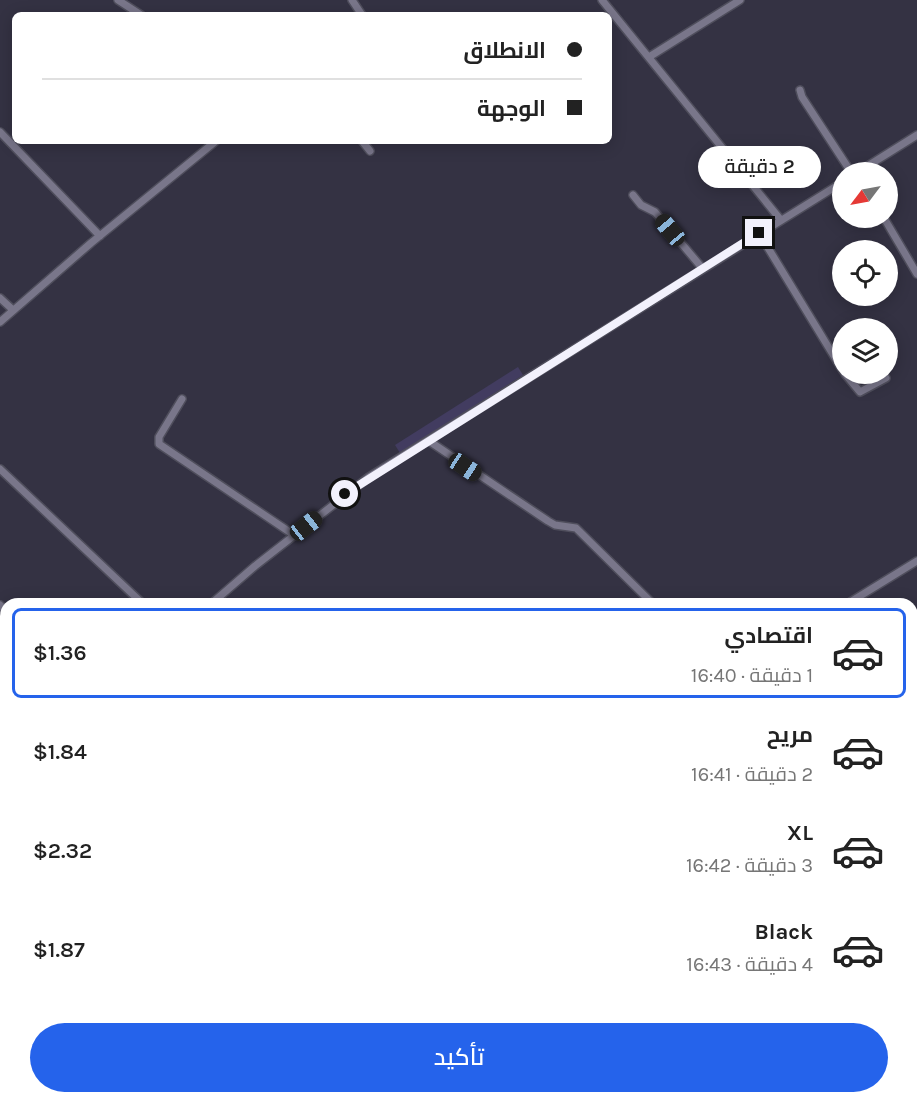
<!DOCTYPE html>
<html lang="ar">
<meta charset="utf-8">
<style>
body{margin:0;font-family:Karla,Cairo,sans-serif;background:#f6f6f6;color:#222;direction:rtl;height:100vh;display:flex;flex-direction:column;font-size:22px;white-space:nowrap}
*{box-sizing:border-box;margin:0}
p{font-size:20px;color:#767676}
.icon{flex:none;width:33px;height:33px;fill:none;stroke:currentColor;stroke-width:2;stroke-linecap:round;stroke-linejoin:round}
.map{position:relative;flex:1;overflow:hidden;direction:ltr}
.side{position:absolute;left:0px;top:598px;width:918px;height:506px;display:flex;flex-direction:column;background:#fff;border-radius:18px 18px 0 0;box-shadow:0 3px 15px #0003;direction:rtl}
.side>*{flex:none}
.guide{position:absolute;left:12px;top:12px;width:600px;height:132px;border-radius:9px;box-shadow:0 3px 15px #0003;direction:rtl;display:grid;align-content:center;height:132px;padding:0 30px;background:#fff}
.needle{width:39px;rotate:238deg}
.tools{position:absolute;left:832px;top:162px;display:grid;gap:12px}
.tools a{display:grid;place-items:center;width:66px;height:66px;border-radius:50%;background:#fff;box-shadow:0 3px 15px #0003;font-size:30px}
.end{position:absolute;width:27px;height:27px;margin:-14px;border:8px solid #f2f1fc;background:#111;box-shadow:0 0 0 3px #111}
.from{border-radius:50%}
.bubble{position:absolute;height:42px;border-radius:21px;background:#fff;box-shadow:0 3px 15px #0003;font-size:20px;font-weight:600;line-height:42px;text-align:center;direction:rtl}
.car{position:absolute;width:18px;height:36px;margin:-18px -9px;border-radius:8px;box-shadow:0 0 4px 2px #0007;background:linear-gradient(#222 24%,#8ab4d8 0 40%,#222 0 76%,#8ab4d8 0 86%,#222 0)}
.guide b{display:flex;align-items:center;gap:21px;height:57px;font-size:22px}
.guide b+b{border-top:2px solid #e0e0e0}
.guide i{width:15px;height:15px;background:#222}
ul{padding:10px 0 0;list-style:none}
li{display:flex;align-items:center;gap:18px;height:90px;margin:0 12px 9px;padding:0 18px;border:3px solid transparent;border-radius:9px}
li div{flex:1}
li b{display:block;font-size:22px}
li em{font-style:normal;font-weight:600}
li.on{border-color:#2563eb}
li>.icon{width:54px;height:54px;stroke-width:1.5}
.primary-button{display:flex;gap:12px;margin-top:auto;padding:12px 30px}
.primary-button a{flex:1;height:69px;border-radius:36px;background:#2563eb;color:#fff;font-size:24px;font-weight:600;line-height:69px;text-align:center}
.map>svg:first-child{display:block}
.green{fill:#423c60}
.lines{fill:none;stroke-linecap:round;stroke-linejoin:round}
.minor-casing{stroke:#4f4e5c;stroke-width:10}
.minor{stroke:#79768a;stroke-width:7}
.route{stroke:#f2f1fc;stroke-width:8}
</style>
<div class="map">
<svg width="917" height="1103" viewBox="0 0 917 1103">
<rect width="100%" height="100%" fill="#343243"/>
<path class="green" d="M518 367 523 375 400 453 395 445Z"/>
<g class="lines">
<defs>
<path id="minor" d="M118 0 141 15
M352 0 362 15
M602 0 780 219
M649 57 740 0
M800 90 802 97 851 172
M0 132 100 236
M362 141 370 151
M858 172 917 135
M633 195 641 205 655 212 703 269
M884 218 917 274
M759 233 843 371
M0 298 13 310
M0 322 91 243 216 141
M845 374 860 392 886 378
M182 399 159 437V444L294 535
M429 441 548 521 555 525 576 528 653 604
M0 469 143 604
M211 604 255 566 369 477 843 182
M847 604 917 561
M0 605 6 611
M912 690 917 686
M0 841 6 834
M0 919 6 924
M698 1098 703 1103
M0 1101 2 1103
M90 1103 94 1098
M242 1103V1102
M339 1103 344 1098
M639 1103 643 1098
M900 1103 908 1098"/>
</defs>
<use href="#minor" class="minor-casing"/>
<use href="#minor" class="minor"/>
</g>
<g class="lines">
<path class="route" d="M345 494 759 233"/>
</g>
</svg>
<div class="tools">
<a><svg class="needle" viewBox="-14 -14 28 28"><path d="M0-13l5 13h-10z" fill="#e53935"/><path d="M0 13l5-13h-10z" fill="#767676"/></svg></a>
<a><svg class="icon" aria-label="locate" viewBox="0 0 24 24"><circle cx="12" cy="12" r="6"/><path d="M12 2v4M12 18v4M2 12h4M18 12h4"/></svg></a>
<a><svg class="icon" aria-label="layers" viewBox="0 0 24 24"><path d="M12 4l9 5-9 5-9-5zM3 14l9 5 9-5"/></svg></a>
</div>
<i class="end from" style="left:345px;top:494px"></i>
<i class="end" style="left:759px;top:233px"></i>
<div class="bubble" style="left:698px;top:146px;width:123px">2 دقيقة</div>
<i class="car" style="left:670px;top:230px;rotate:320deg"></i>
<i class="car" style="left:465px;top:467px;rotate:123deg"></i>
<i class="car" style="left:306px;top:526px;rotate:52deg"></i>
<div class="guide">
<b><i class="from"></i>الانطلاق</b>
<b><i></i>الوجهة</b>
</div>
<section class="side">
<ul>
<li class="on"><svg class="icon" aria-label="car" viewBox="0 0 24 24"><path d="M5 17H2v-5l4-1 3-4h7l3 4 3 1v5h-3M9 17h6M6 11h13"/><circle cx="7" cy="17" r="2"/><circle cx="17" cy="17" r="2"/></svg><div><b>اقتصادي</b><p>1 دقيقة · 16:40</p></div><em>$1.36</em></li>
<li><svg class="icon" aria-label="car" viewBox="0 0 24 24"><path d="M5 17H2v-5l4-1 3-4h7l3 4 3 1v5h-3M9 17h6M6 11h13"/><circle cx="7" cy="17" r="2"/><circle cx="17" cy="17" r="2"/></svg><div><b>مريح</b><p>2 دقيقة · 16:41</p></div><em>$1.84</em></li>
<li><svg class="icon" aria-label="car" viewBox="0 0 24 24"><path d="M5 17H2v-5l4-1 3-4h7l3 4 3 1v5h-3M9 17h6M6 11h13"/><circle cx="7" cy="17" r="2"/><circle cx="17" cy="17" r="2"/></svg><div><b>XL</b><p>3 دقيقة · 16:42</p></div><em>$2.32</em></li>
<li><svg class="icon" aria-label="car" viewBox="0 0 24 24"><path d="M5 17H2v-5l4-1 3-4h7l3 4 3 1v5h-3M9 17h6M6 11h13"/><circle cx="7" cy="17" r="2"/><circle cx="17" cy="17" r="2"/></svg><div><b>Black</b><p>4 دقيقة · 16:43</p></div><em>$1.87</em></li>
</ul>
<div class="primary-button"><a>تأكيد</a></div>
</section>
</div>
